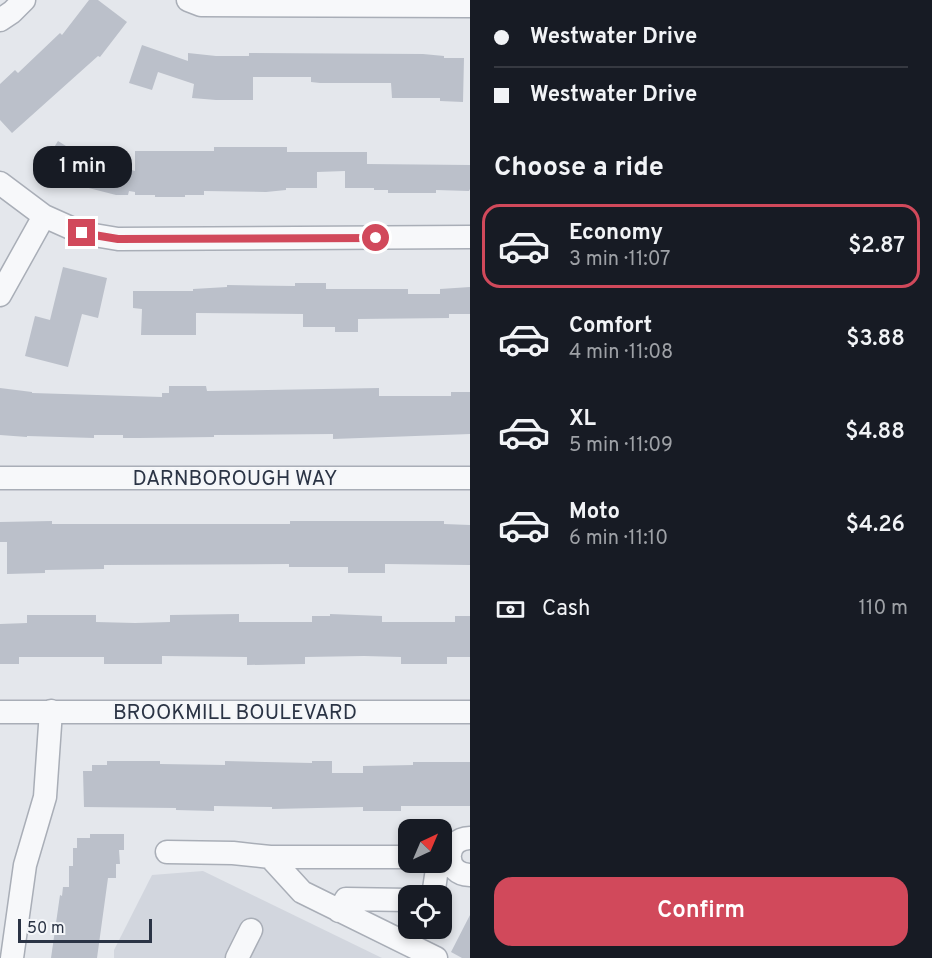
<!DOCTYPE html>
<meta charset="utf-8">
<style>
body{margin:0;font-family:Overpass,sans-serif;background:#20242c;color:#f1f3f6;height:100vh;display:flex;flex-direction:column;font-size:22px;white-space:nowrap}
*{box-sizing:border-box;margin:0}
p{font-size:20px;color:#9ea1a6}
.icon{flex:none;width:33px;height:33px;fill:none;stroke:currentColor;stroke-width:2;stroke-linecap:round;stroke-linejoin:round}
.map{position:relative;flex:1;overflow:hidden}
.side{display:flex;flex-direction:column;background:#171b24;width:462px}
.side>*{flex:none}
.banner{display:grid;align-content:center;height:132px;padding:0 24px;background:#171b24}
.needle{width:39px;rotate:44deg}
.controls{position:absolute;left:398px;top:819px;display:grid;gap:12px}
.controls a{display:grid;place-items:center;width:54px;height:54px;border-radius:12px;background:#171b24;box-shadow:0 3px 9px #0003;font-size:30px}
.scale{position:absolute;left:18px;bottom:15px;width:134px;box-sizing:border-box;padding-left:6px;border:3px solid #2b3445;border-top:0;font-size:16px;line-height:21px;white-space:nowrap;color:#2b3445;-webkit-text-stroke:4px #f4f6f9;paint-order:stroke}
.end{position:absolute;width:27px;height:27px;margin:-14px;border:8px solid #d1495b;background:#fff;box-shadow:0 0 0 3px #fff}
.from{border-radius:50%}
.bubble{position:absolute;height:42px;border-radius:18px;background:#171b24;box-shadow:0 3px 9px #0003;font-size:20px;font-weight:600;line-height:42px;text-align:center}
.banner b{display:flex;align-items:center;gap:21px;height:57px;font-size:22px}
.banner b+b{border-top:2px solid #363941}
.banner i{width:15px;height:15px;background:#f1f3f6}
ul{padding:0;list-style:none}
li{display:flex;align-items:center;gap:18px;height:84px;margin:0 12px 9px;padding:0 12px;border:3px solid transparent;border-radius:18px}
li div{flex:1}
li b{display:block;font-size:22px}
li em{font-style:normal;font-weight:600}
li.on{border-color:#d1495b}
li>.icon{width:54px;height:54px;stroke-width:1.5}
h2{padding:0 24px;font-size:27px;line-height:72px}
.pay{display:flex;align-items:center;gap:15px;height:66px;padding:0 24px;font-size:22px}
.pay p{margin-inline-start:auto}
.cta{display:flex;gap:12px;margin-top:auto;padding:12px 24px}
.cta a{flex:1;height:69px;border-radius:18px;background:#d1495b;color:#fff;font-size:24px;font-weight:600;line-height:69px;text-align:center}
main{display:flex;flex:1;min-height:0}
.map>svg:first-child{display:block}
.built{fill:#d2d6de}
.building{fill:#bbc0ca}
.lines{fill:none;stroke-linecap:round;stroke-linejoin:round}
.minor-casing{stroke:#a9aeb7;stroke-width:25}
.minor{stroke:#f7f8fa;stroke-width:22}
.route{stroke:#d1495b;stroke-width:8}
.labels{text-anchor:middle;stroke-width:4.5;stroke-linejoin:round;paint-order:stroke}
.street-label{font-size:21px;fill:#2b3445;stroke:#f4f6f9}
</style>
<main>
<div class="map">
<svg width="470" height="958" viewBox="0 0 470 958">
<rect width="100%" height="100%" fill="#e4e7ec"/>
<path class="built" d="M203 871 382 958H114V950L152 875Z"/>
<path class="building" d="M89 0H98L127 22 100 57 98 56 12 133 0 120V84L15 70 18 73 60 33 62 35Z
M142 45 188 61V53L216 56H249V53L423 54 444 56V58H464L463 102 440 101V98H392L391 83H320L311 82V77H253V100H216L192 98 194 84 158 72 152 90 129 83Z
M58 141 85 158 135 171V151H214V147H287V152H367V164L470 165V189L469 191 436 190V193H388V190H374V188H345V171L317 172V188H286V190L266 192 204 191V195H185V197H155V195H135V192L129 191 128 195H116L73 184 43 165Z
M63 267 107 278 98 318 82 314 68 367 25 356 35 316 50 320Z
M295 283H326V289H408V294H440V289L470 287V314H449V318L358 319V332H335V327H303V314L196 313V335H141L142 309 133 308V291H193V289L227 287V285L295 286Z
M169 386H206L207 391 379 388V396H451V392H470V434L333 439V434L214 435V437L140 438H123V435H94V438L27 436V437L0 435V388L32 392V393L162 397V393H169Z
M52 521V524H290V521H444V524L470 525V565L385 564V573H348V567H289V564L104 565V569L45 570V573L7 574V542H0V522Z
M239 614V622H312V616H330V614L382 616V622H455V616H470V657H447V664H401V657L364 656 305 657V664L247 665V657L162 656V664H104V657H19V664H0V624L27 623V615H96V622L135 623 170 622V615Z
M107 761H160V764L225 765V761L312 763V761H332V773H363V766L413 765V762H470V806H401V811H363V807L272 809V807L214 806V811L176 810V808L84 807 83 771H92V765H107Z
M90 834H124V850H119L120 864H116V878H108L97 958H51L60 895 62 896 63 887H69V866H73V848H77V838H90Z
M470 915V958H462L451 952Z"/>
<g class="lines">
<defs>
<path id="minor" d="M188 0 201 5 470 6
M0 20 12 12 24 0
M0 183 44 216 82 233 118 239 470 237
M0 295 44 216
M0 478H470
M0 712H470
M470 838C443 839 443 874 470 875
M167 852 233 853 270 857 302 892 436 958
M270 857H408
M433 896 438 862
M339 911 346 899 408 900
M12 958 25 865 45 797 51 711
M237 958 251 930"/>
</defs>
<use href="#minor" class="minor-casing"/>
<use href="#minor" class="minor"/>
</g>
<g class="lines">
<path class="route" d="M82 233 118 239 376 238"/>
</g>
<g class="labels">
<g class="street-label">
<text x="235" y="485">DARNBOROUGH WAY</text>
<text x="235" y="719">BROOKMILL BOULEVARD</text>
</g>
</g>
</svg>
<div class="controls">
<a><svg class="needle" viewBox="-14 -14 28 28"><path d="M0-13l5 13h-10z" fill="#e53935"/><path d="M0 13l5-13h-10z" fill="#9ea1a6"/></svg></a>
<a><svg class="icon" aria-label="locate" viewBox="0 0 24 24"><circle cx="12" cy="12" r="6"/><path d="M12 2v4M12 18v4M2 12h4M18 12h4"/></svg></a>
</div>
<div class="scale">50 m</div>
<i class="end from" style="left:376px;top:238px"></i>
<i class="end" style="left:82px;top:233px"></i>
<div class="bubble" style="left:33px;top:146px;width:99px">1 min</div>
</div>
<section class="side">
<div class="banner">
<b><i class="from"></i>Westwater Drive</b>
<b><i></i>Westwater Drive</b>
</div>
<h2>Choose a ride</h2>
<ul>
<li class="on"><svg class="icon" aria-label="car" viewBox="0 0 24 24"><path d="M5 17H2v-5l4-1 3-4h7l3 4 3 1v5h-3M9 17h6M6 11h13"/><circle cx="7" cy="17" r="2"/><circle cx="17" cy="17" r="2"/></svg><div><b>Economy</b><p>3 min · 11:07</p></div><em>$2.87</em></li>
<li><svg class="icon" aria-label="car" viewBox="0 0 24 24"><path d="M5 17H2v-5l4-1 3-4h7l3 4 3 1v5h-3M9 17h6M6 11h13"/><circle cx="7" cy="17" r="2"/><circle cx="17" cy="17" r="2"/></svg><div><b>Comfort</b><p>4 min · 11:08</p></div><em>$3.88</em></li>
<li><svg class="icon" aria-label="car" viewBox="0 0 24 24"><path d="M5 17H2v-5l4-1 3-4h7l3 4 3 1v5h-3M9 17h6M6 11h13"/><circle cx="7" cy="17" r="2"/><circle cx="17" cy="17" r="2"/></svg><div><b>XL</b><p>5 min · 11:09</p></div><em>$4.88</em></li>
<li><svg class="icon" aria-label="car" viewBox="0 0 24 24"><path d="M5 17H2v-5l4-1 3-4h7l3 4 3 1v5h-3M9 17h6M6 11h13"/><circle cx="7" cy="17" r="2"/><circle cx="17" cy="17" r="2"/></svg><div><b>Moto</b><p>6 min · 11:10</p></div><em>$4.26</em></li>
</ul>
<div class="pay"><svg class="icon" aria-label="cash" viewBox="0 0 24 24"><path d="M3 7h18v10H3z"/><circle cx="12" cy="12" r="2"/></svg>Cash<p>110 m</p></div>
<div class="cta"><a>Confirm</a></div>
</section>
</main>
